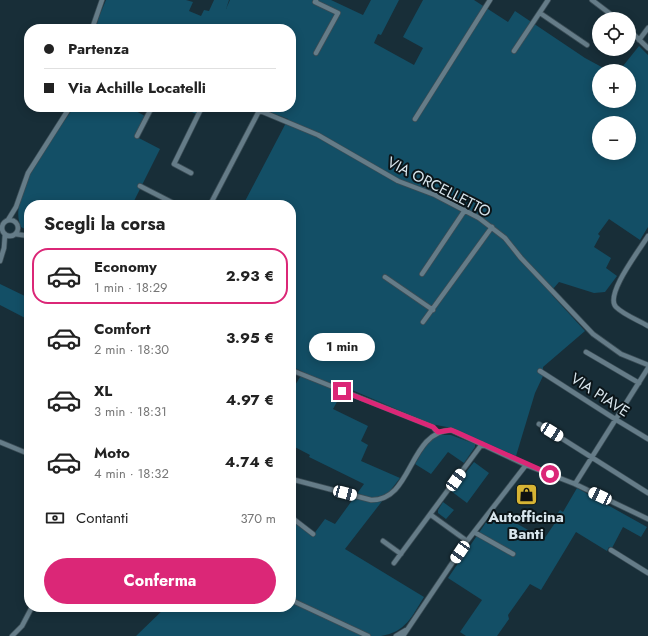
<!DOCTYPE html>
<html lang="it">
<meta charset="utf-8">
<style>
body{margin:0;font-family:Jost,sans-serif;background:#f2f2f2;color:#222;height:100vh;display:flex;flex-direction:column;font-size:15px;white-space:nowrap}
*{box-sizing:border-box;margin:0}
p{font-size:13px;color:#767676}
.icon{flex:none;width:22px;height:22px;fill:none;stroke:currentColor;stroke-width:2;stroke-linecap:round;stroke-linejoin:round}
.map{position:relative;flex:1;overflow:hidden}
.drawer{position:absolute;left:24px;top:200px;width:272px;height:412px;display:flex;flex-direction:column;background:#fff;border-radius:16px;box-shadow:0 2px 10px #0003}
.drawer>*{flex:none}
.hud{position:absolute;left:24px;top:24px;width:272px;height:88px;border-radius:16px;box-shadow:0 2px 10px #0003;display:grid;align-content:center;height:88px;padding:0 20px;background:#fff}
.tools{position:absolute;left:592px;top:12px;display:grid;gap:8px}
.tools a{display:grid;place-items:center;width:44px;height:44px;border-radius:50%;background:#fff;box-shadow:0 2px 10px #0003;font-size:20px}
.end{position:absolute;width:18px;height:18px;margin:-9px;border:5px solid #db2777;background:#fff;box-shadow:0 0 0 2px #fff}
.from{border-radius:50%}
.bubble{position:absolute;height:28px;border-radius:14px;background:#fff;box-shadow:0 2px 10px #0003;font-size:13px;font-weight:700;line-height:28px;text-align:center}
.car{position:absolute;width:12px;height:24px;margin:-12px -6px;border-radius:5px;box-shadow:0 0 3px 1px #0007;background:linear-gradient(#fff 24%,#345 0 40%,#fff 0 76%,#345 0 86%,#fff 0)}
.hud b{display:flex;align-items:center;gap:14px;height:38px;font-size:15px}
.hud b+b{border-top:1px solid #e0e0e0}
.hud i{width:10px;height:10px;background:#222}
ul{padding:0;list-style:none}
li{display:flex;align-items:center;gap:12px;height:56px;margin:0 8px 6px;padding:0 12px;border:2px solid transparent;border-radius:16px}
li div{flex:1}
li b{display:block;font-size:15px}
li em{font-style:normal;font-weight:700}
li.current{border-color:#db2777}
li>.icon{width:36px;height:36px;stroke-width:1.5}
h2{padding:0 20px;font-size:18px;line-height:48px}
.pay{display:flex;align-items:center;gap:10px;height:44px;padding:0 20px;font-size:15px}
.pay p{margin-inline-start:auto}
.cta{display:flex;gap:8px;margin-top:auto;padding:8px 20px}
.cta a{flex:1;height:46px;border-radius:24px;background:#db2777;color:#fff;font-size:16px;font-weight:700;line-height:46px;text-align:center}
.map>svg:first-child{display:block}
.green{fill:#134f66;fill-rule:evenodd}
.lines{fill:none;stroke-linecap:round;stroke-linejoin:round}
.minor-casing{stroke:#3a4c55;stroke-width:6}
.minor{stroke:#657c88;stroke-width:4.5}
.route{stroke:#db2777;stroke-width:5}
.labels{text-anchor:middle;stroke-width:4;stroke-linejoin:round;paint-order:stroke}
.street-label{font-size:15px;fill:#d9e6ed;stroke:#0b1519}
.poi-label{font-size:15px;font-weight:bold;fill:#d9e6ed;stroke:#0b1519}
</style>
<div class="map">
<svg width="648" height="636" viewBox="0 0 648 636">
<rect width="100%" height="100%" fill="#182e38"/>
<path class="green" d="M106 0H186L193 2 189 11 201 16 204 10 209 11 214 0H229L226 9 230 0H331L363 15 371 0H399L381 35 378 34 374 43 414 65 423 48 403 37 423 0H474L508 22 515 11 585 58 609 71H599V101H629V71H619L639 46 648 55V227L640 240 609 219 598 234 600 236 594 247 611 258 606 268 617 276 605 292 594 293 559 282 553 289 552 295 585 331 543 367V376L535 393 516 456 452 428 431 424 345 387 333 409 368 426 361 441 368 445 361 461 400 478 345 549 424 597C412 616 406 632 381 636H136L166 607H291V520L313 535 325 519 335 524 364 484 309 457 310 455 291 445V392L303 372 291 366V205H243L288 119 256 107H291V29H96L98 19ZM599 123H629V153H599Z
M74 107H133L132 109 145 116 135 136 160 149 132 205H29V231L21 227C6 194 56 134 74 107Z
M182 107H200L196 114Z
M0 284 29 298V320L0 305Z
M440 435H451L475 444V447L464 463 448 452 431 474 415 464 429 440Z
M474 462 489 473 467 503 451 491Z
M577 488 647 527 641 537 623 527 612 548 609 547 607 551 576 532 541 590 530 584 508 615 509 619 497 636H466L460 632 482 600 448 578 491 515 505 524 514 522 544 539 557 520 554 518 560 510 563 512Z
M443 502 454 510 446 519 438 513V510Z"/>
<g class="lines">
<defs>
<path id="minor" d="M316 0 315 2 338 13 316 53
M592 0 617 19
M540 13 587 45
M92 29 102 0
M629 30 648 48
M639 40 648 28
M514 51 548 0
M251 107 318 135 398 181 435 195 479 218 505 238 521 258 593 334 621 354 648 365
M415 119 490 0
M137 136 152 107
M191 173 174 164 202 107
M140 186 177 205
M210 205 259 111
M8 220 16 207 28 173 70 107
M2 228a8 8 0 1 1 16 0a8 8 0 1 1-16 0Z
M15 234 29 236
M648 236C641 248 604 295 616 307 624 315 638 320 648 326
M0 261 4 248 5 234
M422 274 465 210
M385 277 433 310
M423 322 492 227
M586 352 639 383
M291 370 433 427 438 433
M540 371 615 419 648 439
M539 424 648 493
M0 442 29 454
M291 479 371 500C413 501 408 432 451 430L526 465 575 484 648 519
M575 484 648 368
M431 515 467 541
M291 517 313 534
M474 532 513 554
M383 541 401 554
M611 550 648 573
M394 563 482 444
M291 600 368 636
M12 636 22 626 32 607
M396 636 406 630
M403 636 467 541 526 465"/>
</defs>
<use href="#minor" class="minor-casing"/>
<use href="#minor" class="minor"/>
</g>
<g class="lines">
<path class="route" d="M342 391 433 427 438 432 451 430 456 432 550 474"/>
</g>
<defs>
<symbol id="shop-square" viewBox="-11 -11 22 22"><rect x="-9" y="-9" width="18" height="18" rx="4" fill="#d7b434" stroke="#0b1519"/><path d="M-5-2.5h2.3a2.7 3.5 0 0 1 5.4 0H5L5.5 6h-11ZM-1.5-2.5h3a1.5 2.3 0 0 0-3 0Z" fill="#111"/></symbol>
</defs>
<g fill-rule="evenodd">
<use href="#shop-square" x="514" y="482" width="25" height="25"/>
</g>
<g class="labels">
<g class="street-label">
<text transform="translate(439 187) rotate(27)" y="5">VIA ORCELLETTO</text>
<text transform="translate(600 395) rotate(33)" y="5">VIA PIAVE</text>
</g>
<g class="poi-label">
<text x="526" y="522">Autofficina<tspan x="526" dy="17">Banti</tspan></text>
</g>
</g>
</svg>
<div class="tools">
<a><svg class="icon" aria-label="locate" viewBox="0 0 24 24"><circle cx="12" cy="12" r="6"/><path d="M12 2v4M12 18v4M2 12h4M18 12h4"/></svg></a>
<a>+</a>
<a>−</a>
</div>
<i class="end from" style="left:550px;top:474px"></i>
<i class="end" style="left:342px;top:391px"></i>
<div class="bubble" style="left:309px;top:333px;width:66px">1 min</div>
<i class="car" style="left:552px;top:432px;rotate:122deg"></i>
<i class="car" style="left:456px;top:480px;rotate:36deg"></i>
<i class="car" style="left:345px;top:493px;rotate:105deg"></i>
<i class="car" style="left:600px;top:496px;rotate:295deg"></i>
<i class="car" style="left:460px;top:552px;rotate:214deg"></i>
<div class="hud">
<b><i class="from"></i>Partenza</b>
<b><i></i>Via Achille Locatelli</b>
</div>
<section class="drawer">
<h2>Scegli la corsa</h2>
<ul>
<li class="current"><svg class="icon" aria-label="car" viewBox="0 0 24 24"><path d="M5 17H2v-5l4-1 3-4h7l3 4 3 1v5h-3M9 17h6M6 11h13"/><circle cx="7" cy="17" r="2"/><circle cx="17" cy="17" r="2"/></svg><div><b>Economy</b><p>1 min · 18:29</p></div><em>2.93 €</em></li>
<li><svg class="icon" aria-label="car" viewBox="0 0 24 24"><path d="M5 17H2v-5l4-1 3-4h7l3 4 3 1v5h-3M9 17h6M6 11h13"/><circle cx="7" cy="17" r="2"/><circle cx="17" cy="17" r="2"/></svg><div><b>Comfort</b><p>2 min · 18:30</p></div><em>3.95 €</em></li>
<li><svg class="icon" aria-label="car" viewBox="0 0 24 24"><path d="M5 17H2v-5l4-1 3-4h7l3 4 3 1v5h-3M9 17h6M6 11h13"/><circle cx="7" cy="17" r="2"/><circle cx="17" cy="17" r="2"/></svg><div><b>XL</b><p>3 min · 18:31</p></div><em>4.97 €</em></li>
<li><svg class="icon" aria-label="car" viewBox="0 0 24 24"><path d="M5 17H2v-5l4-1 3-4h7l3 4 3 1v5h-3M9 17h6M6 11h13"/><circle cx="7" cy="17" r="2"/><circle cx="17" cy="17" r="2"/></svg><div><b>Moto</b><p>4 min · 18:32</p></div><em>4.74 €</em></li>
</ul>
<div class="pay"><svg class="icon" aria-label="cash" viewBox="0 0 24 24"><path d="M3 7h18v10H3z"/><circle cx="12" cy="12" r="2"/></svg>Contanti<p>370 m</p></div>
<div class="cta"><a>Conferma</a></div>
</section>
</div>
